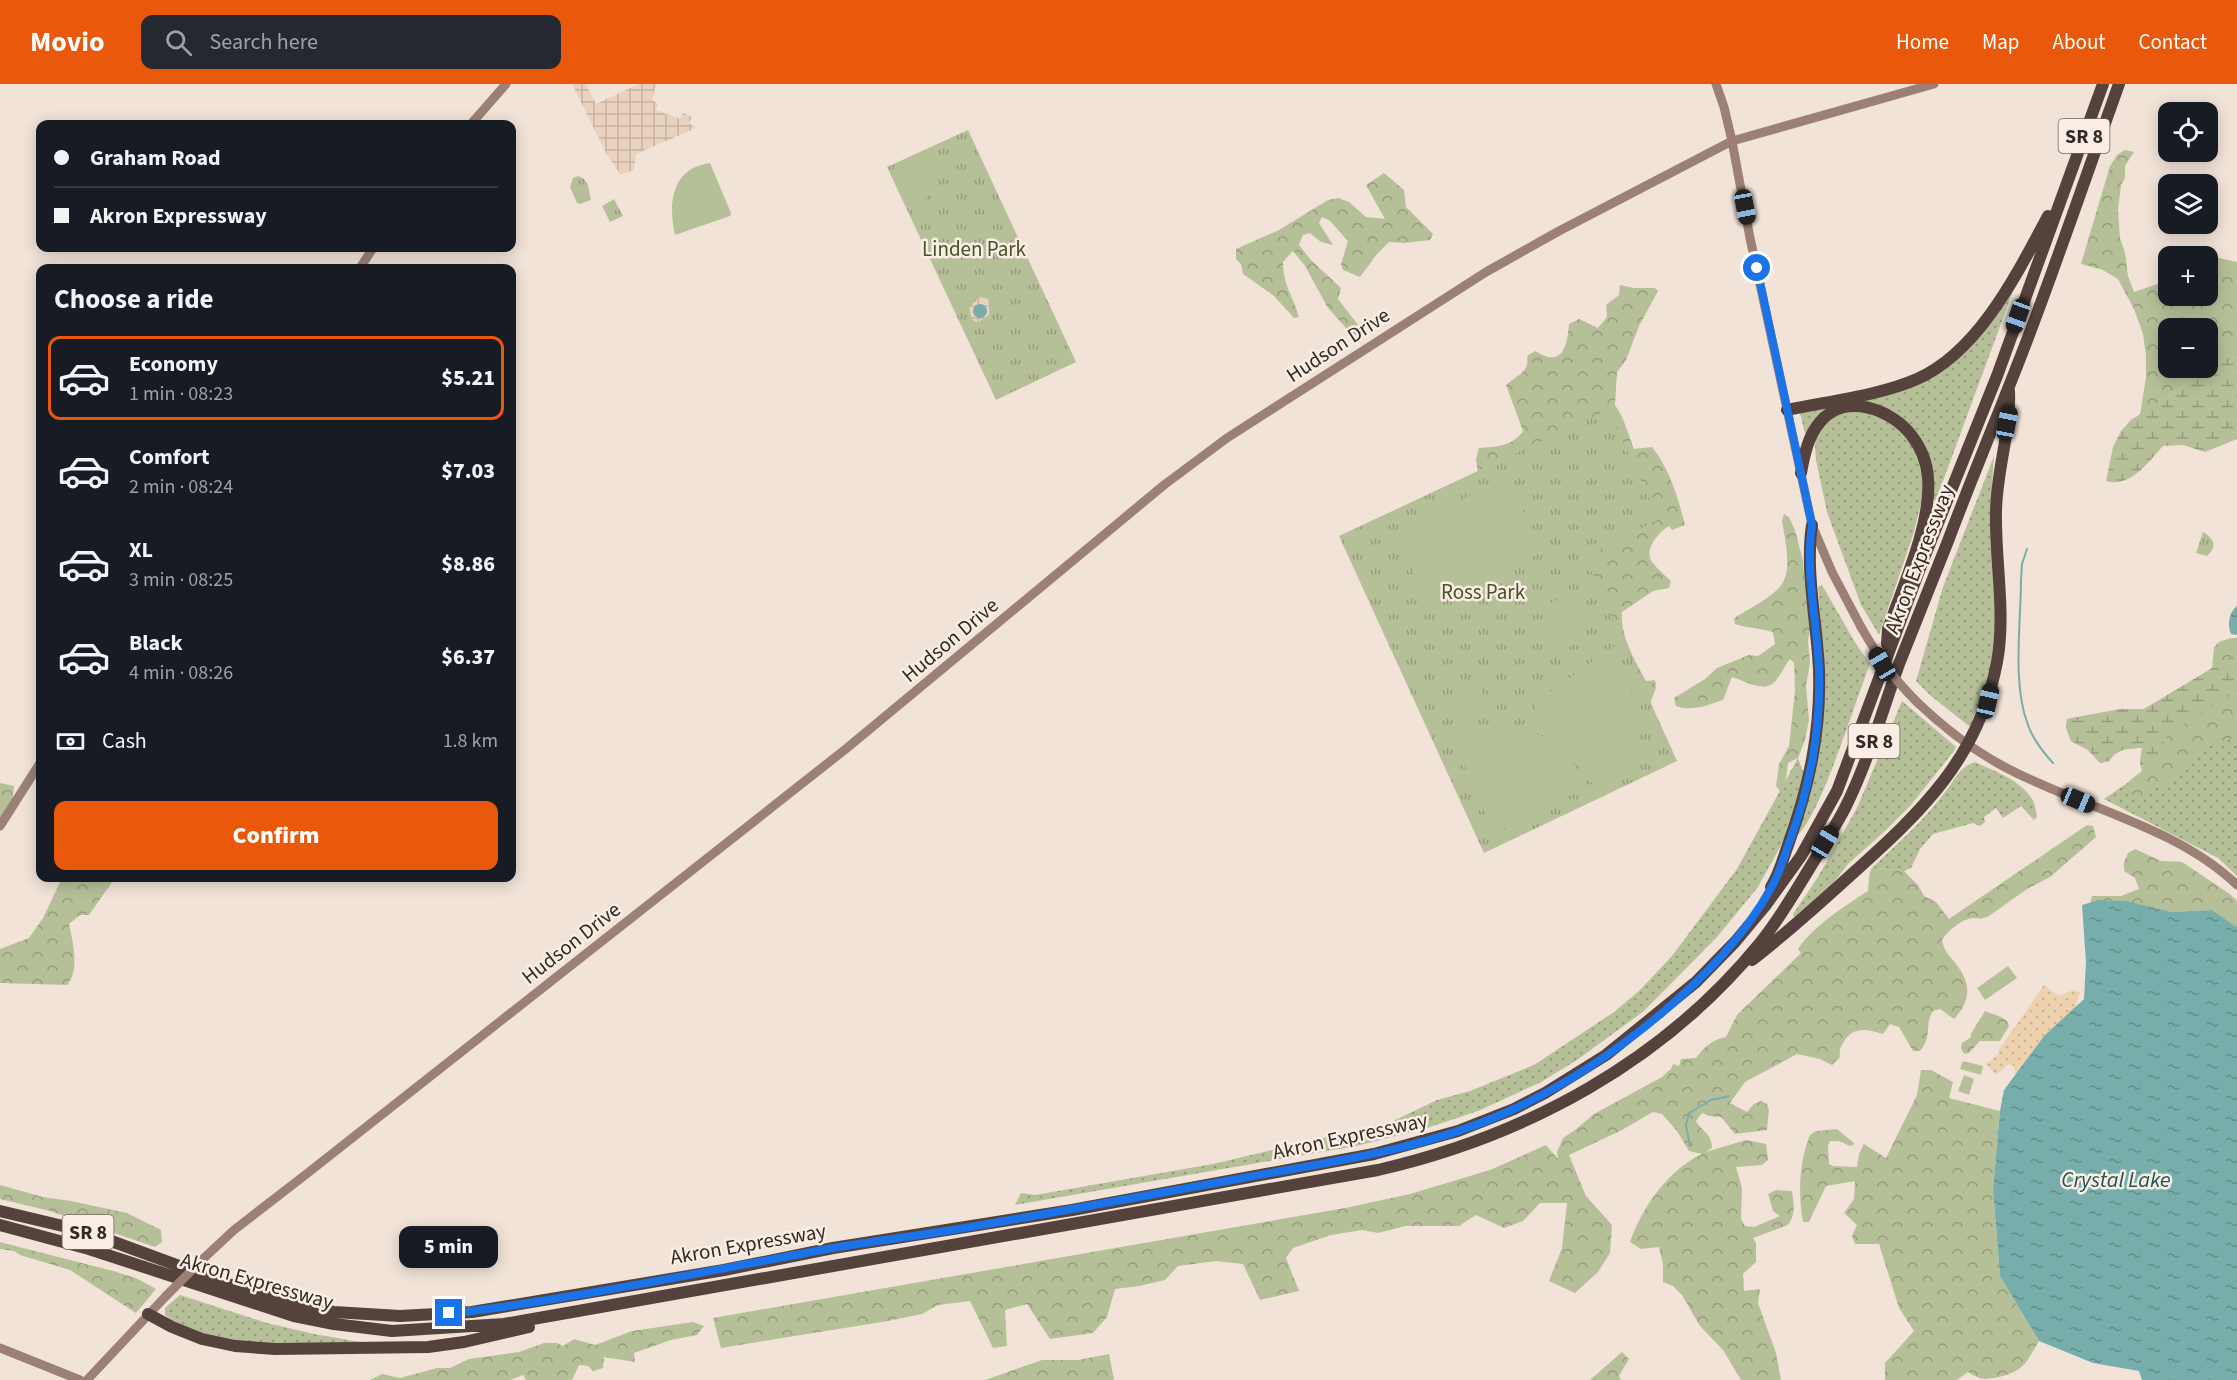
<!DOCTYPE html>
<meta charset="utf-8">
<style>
body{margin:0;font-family:"Source Sans 3",sans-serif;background:#242831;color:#f1f3f6;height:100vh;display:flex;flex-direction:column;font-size:22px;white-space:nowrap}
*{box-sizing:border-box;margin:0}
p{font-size:20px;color:#9ea1a6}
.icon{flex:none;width:33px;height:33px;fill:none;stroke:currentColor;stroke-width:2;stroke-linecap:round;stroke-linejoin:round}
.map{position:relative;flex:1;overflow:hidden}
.details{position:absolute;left:36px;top:180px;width:480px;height:618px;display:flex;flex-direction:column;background:#171b24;border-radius:12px;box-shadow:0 3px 15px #0003}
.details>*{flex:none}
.hud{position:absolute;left:36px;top:36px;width:480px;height:132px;border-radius:12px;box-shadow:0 3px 15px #0003;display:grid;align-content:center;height:132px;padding:0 18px;background:#171b24}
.fabs{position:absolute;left:2158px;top:18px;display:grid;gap:12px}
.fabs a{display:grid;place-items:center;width:60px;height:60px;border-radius:12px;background:#171b24;box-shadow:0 3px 15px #0003;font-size:30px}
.end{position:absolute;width:27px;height:27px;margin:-14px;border:8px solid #1a73e8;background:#fff;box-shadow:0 0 0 3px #fff}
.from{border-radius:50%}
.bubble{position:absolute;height:42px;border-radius:12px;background:#171b24;box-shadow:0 3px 15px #0003;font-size:20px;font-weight:800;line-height:42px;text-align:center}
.car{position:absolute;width:18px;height:36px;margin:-18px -9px;border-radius:8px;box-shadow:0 0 4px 2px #0007;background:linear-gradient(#222 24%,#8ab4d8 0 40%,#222 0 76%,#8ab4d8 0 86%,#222 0)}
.hud b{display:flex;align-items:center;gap:21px;height:57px;font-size:22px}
.hud b+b{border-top:2px solid #363941}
.hud i{width:15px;height:15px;background:#f1f3f6}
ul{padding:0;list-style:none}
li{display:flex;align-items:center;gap:18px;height:84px;margin:0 12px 9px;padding:0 6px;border:3px solid transparent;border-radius:12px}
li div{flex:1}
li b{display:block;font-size:22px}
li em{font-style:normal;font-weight:800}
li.on{border-color:#ea580c}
li>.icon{width:54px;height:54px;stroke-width:1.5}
h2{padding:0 18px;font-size:27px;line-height:72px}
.pay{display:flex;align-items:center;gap:15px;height:66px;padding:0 18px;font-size:22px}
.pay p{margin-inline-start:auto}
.cta{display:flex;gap:12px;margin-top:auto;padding:12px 18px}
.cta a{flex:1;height:69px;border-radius:12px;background:#ea580c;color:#fff;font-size:24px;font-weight:800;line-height:69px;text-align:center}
header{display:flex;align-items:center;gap:36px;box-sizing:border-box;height:84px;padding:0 30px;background:#ea580c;color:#fff}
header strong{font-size:28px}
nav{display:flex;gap:33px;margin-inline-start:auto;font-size:21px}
.search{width:420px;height:54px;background:#242831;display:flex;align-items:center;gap:15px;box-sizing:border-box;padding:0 21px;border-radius:12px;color:#9ea1a6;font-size:22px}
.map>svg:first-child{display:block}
.grass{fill:url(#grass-dots)}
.forest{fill:url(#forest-crowns);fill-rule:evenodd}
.wetland{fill:url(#wetland-marsh)}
.sand{fill:url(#sand-dots)}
.park{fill:url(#park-tufts)}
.garden{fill:#b6c098}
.plaza{fill:url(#plaza-grid)}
.water{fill:url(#water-ripples)}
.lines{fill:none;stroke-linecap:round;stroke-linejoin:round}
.stream{stroke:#77aeab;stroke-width:2}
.secondary{stroke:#9c8076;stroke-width:9}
.highway{stroke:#55423d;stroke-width:12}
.secondary-bridge{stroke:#9c8076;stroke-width:9}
.route{stroke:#1a73e8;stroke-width:8}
.labels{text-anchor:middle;stroke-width:5;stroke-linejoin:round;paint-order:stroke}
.shield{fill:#f9ede4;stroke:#6f645f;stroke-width:1.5}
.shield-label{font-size:20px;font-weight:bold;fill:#342926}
.park-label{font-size:21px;fill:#475229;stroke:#f9ede4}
.street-label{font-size:21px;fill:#342926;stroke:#f9ede4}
.water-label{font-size:22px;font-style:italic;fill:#1b5554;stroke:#f9ede4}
</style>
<header>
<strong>Movio</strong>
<div class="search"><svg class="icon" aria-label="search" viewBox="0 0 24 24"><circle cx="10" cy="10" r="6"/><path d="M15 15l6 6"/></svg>Search here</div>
<nav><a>Home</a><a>Map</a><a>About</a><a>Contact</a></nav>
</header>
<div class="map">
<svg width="2237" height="1296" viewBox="0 0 2237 1296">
<defs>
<pattern id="grass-dots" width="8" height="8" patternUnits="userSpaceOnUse" patternTransform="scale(1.5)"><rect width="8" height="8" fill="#b6c098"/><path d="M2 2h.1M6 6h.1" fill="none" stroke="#959c7c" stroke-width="1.8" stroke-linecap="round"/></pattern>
<pattern id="forest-crowns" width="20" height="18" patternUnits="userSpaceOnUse" patternTransform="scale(1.5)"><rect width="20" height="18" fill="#b6c098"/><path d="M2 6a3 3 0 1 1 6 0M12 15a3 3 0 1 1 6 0" fill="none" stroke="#959c7c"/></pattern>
<pattern id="wetland-marsh" width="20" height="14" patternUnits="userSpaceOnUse" patternTransform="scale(1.5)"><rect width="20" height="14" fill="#b6c098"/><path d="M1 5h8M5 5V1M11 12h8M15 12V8" fill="none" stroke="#959c7c"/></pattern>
<pattern id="sand-dots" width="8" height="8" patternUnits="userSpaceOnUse" patternTransform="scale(1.5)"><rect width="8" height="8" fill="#edd2ad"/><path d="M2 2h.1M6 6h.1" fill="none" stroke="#ccb495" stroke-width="1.8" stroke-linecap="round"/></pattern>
<pattern id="park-tufts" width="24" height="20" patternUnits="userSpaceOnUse" patternTransform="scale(1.5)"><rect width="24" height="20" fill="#b6c098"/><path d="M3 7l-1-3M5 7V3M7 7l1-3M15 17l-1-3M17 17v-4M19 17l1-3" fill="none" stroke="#959c7c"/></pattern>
<pattern id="plaza-grid" width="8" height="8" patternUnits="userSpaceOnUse" patternTransform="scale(1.5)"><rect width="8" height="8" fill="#e9d2be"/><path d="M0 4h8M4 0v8" fill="none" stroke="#c8b4a3"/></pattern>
<pattern id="water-ripples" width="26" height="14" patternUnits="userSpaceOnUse" patternTransform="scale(1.5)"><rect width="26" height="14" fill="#77aeab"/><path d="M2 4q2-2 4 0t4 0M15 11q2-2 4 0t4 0" fill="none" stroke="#628e8b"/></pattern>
</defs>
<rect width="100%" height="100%" fill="#f1e3d8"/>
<path class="grass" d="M2013 207 1936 416H1933L1918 354 1857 318 1808 351 1805 350 1800 329C1844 319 1898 313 1937 290Z
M1866 324 1903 347 1919 372 1924 408 1913 451 1879 551 1861 521 1827 428 1816 376 1815 362 1816 350 1837 329Z
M1994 372 1991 417 1996 544 1989 593 1971 640 1969 642 1931 612 1916 597 1943 503Z
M1822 501 1856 560 1870 580C1857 612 1819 738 1795 753 1829 674 1825 587 1818 503Z
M1902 617 1949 657 1956 663 1954 667 1911 721 1884 748 1848 780 1828 806 1794 833 1793 830 1818 793 1857 724Z
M2237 624V792L2218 774 2104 715Z
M1798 674 1804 690 1794 738 1758 803 1717 853 1644 927 1577 976 1541 998 1478 1027 1424 1045 1356 1062 1015 1121 1021 1109 1035 1111 1213 1080 1391 1038 1437 1016 1470 1007 1534 981 1614 928 1640 906 1672 872 1737 785Z
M1975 678C1995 687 2020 696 2032 715 2035 720 2036 728 2037 733L2034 736 2021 722 2003 734 1996 724 1984 733 1985 738 1980 742 1973 739 1933 750 1920 765 1911 784 1904 787 1881 784 1869 793 1871 785C1899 758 1926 735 1949 703 1956 692 1962 682 1975 678Z
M180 1211 267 1239 314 1250 366 1259C310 1259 211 1269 165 1231V1224Z"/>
<path class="forest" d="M2125 66 2134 68 2125 82V94L2121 101 2118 126 2120 154 2125 169 2128 192 2134 208 2169 196V212H2208V177L2219 174 2237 178V328L2198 289 2173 310 2140 331 2146 293V271L2143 250 2134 225 2118 195 2103 186 2081 180 2110 82 2117 71ZM2169 244H2208V284H2169Z
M1384 89 1404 106 1406 123 1433 150 1430 156 1404 159 1389 158 1377 170 1360 193 1343 186 1341 180 1348 157 1330 137 1322 133 1319 139 1333 161 1321 158 1310 149 1303 151 1299 161 1311 176 1341 204 1338 215 1362 246 1354 253 1328 224 1305 182 1293 167 1283 178C1283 201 1293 212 1299 233L1294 234 1274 212 1243 190 1241 180 1236 175V165L1279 146 1328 116 1338 114 1349 118 1366 133 1385 135 1366 101Z
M1620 201 1634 204H1655L1658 207 1639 242 1626 276 1617 288 1615 321C1624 333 1628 350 1634 365L1652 363C1670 385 1678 414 1685 441L1672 446 1669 442C1659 448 1642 467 1653 479 1658 486 1665 491 1671 497L1669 504 1653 507 1622 528C1620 552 1635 576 1646 597L1655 596 1656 604 1648 625 1478 390 1476 375 1479 364C1496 363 1513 362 1523 347L1506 301C1517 291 1530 288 1527 272L1535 267C1562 284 1567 264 1569 240L1579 235 1598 244 1607 233 1606 221 1619 211Z
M1784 430 1789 433 1795 446 1803 477 1806 515 1809 528 1810 545 1808 557 1810 579 1806 602 1809 636 1805 656 1798 674 1788 679 1785 702 1781 708 1776 702 1779 680 1789 662 1795 607 1794 579 1790 575C1785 581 1782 589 1777 595 1767 611 1746 597 1732 593L1723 616C1708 621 1692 628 1676 622L1674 614 1705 595 1717 584 1749 571 1758 572 1775 560 1773 548C1760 544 1747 544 1735 540L1734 534C1789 502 1794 502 1782 437Z
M2231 554H2237V653L2217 658 2203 666 2175 693 2147 709 2132 715 2129 697 2142 687 2140 679 2142 664C2127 665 2118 664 2109 677L2100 679 2088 666 2071 657 2066 643 2067 635 2121 625H2144L2212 585 2214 563 2219 558Z
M0 699 14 702 12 719 0 736Z
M2087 741 2093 742 2096 753 2050 793 2027 805 1989 832 1981 835C1967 830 1949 845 1942 856 1946 873 1951 871 1959 884 1972 903 1969 919 1954 935L1940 925 1933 927C1924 941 1933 951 1920 967H1913L1899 943 1890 940 1883 950C1866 945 1853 942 1843 959 1840 964 1839 967 1840 973L1832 981 1820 975 1797 970 1745 998 1730 1019 1747 1028 1754 1020 1761 1017 1767 1020 1769 1026 1767 1046 1735 1050 1721 1033 1709 1032 1702 1029 1696 1037C1702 1048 1712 1049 1712 1064L1706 1068 1746 1056 1766 1060 1768 1076 1762 1081 1736 1083 1742 1104 1741 1135 1745 1142 1754 1143 1780 1132 1773 1127 1768 1110 1776 1106 1792 1107C1794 1120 1796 1130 1788 1141L1753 1154 1756 1159V1178L1743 1190 1744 1207 1760 1205 1758 1219 1776 1269 1781 1296H1741L1723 1266 1700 1242 1682 1211 1673 1202 1663 1198V1180L1659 1163 1641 1165 1630 1158C1642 1123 1669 1085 1702 1070L1689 1067 1677 1047 1662 1030 1653 1028 1622 1046 1569 1071 1586 1112 1612 1141 1610 1169 1598 1188 1575 1209 1549 1197 1562 1164 1567 1119H1540L1523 1137 1504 1144 1476 1131 1459 1142H1406L1378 1149 1362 1146 1331 1151 1293 1164 1286 1174 1299 1207 1260 1216 1243 1180 1216 1177 1178 1182 1165 1196 1139 1202 1115 1205 1107 1233 1093 1249 1050 1255 1027 1220 1005 1226 1007 1262 993 1264 970 1217 938 1221 922 1230 888 1237 721 1264 713 1234 1345 1124 1410 1110 1490 1086 1546 1061 1558 1075 1557 1068 1563 1054 1575 1046 1594 1030 1662 993 1671 985 1673 980 1679 982 1681 975 1696 974C1705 962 1712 956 1726 953L1737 931 1801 869 1798 865C1812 843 1846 821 1868 807L1869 793 1881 784 1904 787 1918 801 1924 812 1936 818 1949 835Z
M2135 765 2161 777 2182 778 2230 810 2237 817V843L2212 826 2171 828 2090 819 2092 812H2121L2139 805 2135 794 2124 787V778L2128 769Z
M62 794H115L89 831H80L69 840C73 859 80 886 67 901L0 899V865L29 854 43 834Z
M1985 927 2001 933 2007 937 2009 942 2000 957H1980L1969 969 1964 970 1961 964 1962 959 1970 954 1972 948Z
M1921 986H1931L1953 998 1949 1014 2000 1027 1993 1105 2000 1192 2039 1257C2026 1279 2024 1287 1999 1293 1983 1296 1981 1296 1968 1288L1957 1296H1885V1279L1914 1247 1899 1224 1879 1160H1855L1852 1152 1857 1141 1844 1129 1854 1115 1855 1097 1826 1102 1809 1138H1803C1798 1110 1799 1078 1810 1051L1816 1047 1837 1045 1855 1060 1850 1062 1839 1057H1830L1828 1062 1829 1080 1833 1082 1857 1083 1859 1070 1864 1060 1886 1074 1917 1011Z
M0 1101 43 1113 71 1117 127 1129 161 1146 162 1158 155 1163 50 1127 0 1115Z
M0 1158 113 1187 136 1194 156 1205 136 1229 70 1186 20 1171 14 1167 0 1165Z
M693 1238 704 1242 697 1251 671 1256 634 1269 635 1278 604 1273 603 1284 593 1287 588 1282 579 1281 572 1296H526L523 1291 510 1296H370L382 1290 400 1294 437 1284H450L469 1275 519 1268 544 1259H557L563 1262 574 1255 595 1261 632 1247Z
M1622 1268 1629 1275 1619 1292 1621 1296H1590Z
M1109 1270 1114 1296H985L1042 1276H1078Z"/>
<path class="wetland" d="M2237 256V355L2205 368 2183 361 2163 362C2148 378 2131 404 2106 397L2113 363 2121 347 2131 336 2173 310 2204 284H2208V280Z
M2237 569V607L2172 647 2142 687 2140 679 2142 664C2127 664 2118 664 2109 677L2100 679 2088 666 2071 657 2066 643 2067 635 2121 625H2144Z"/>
<path class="sand" d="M2044 901 2059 912 2073 906 2080 908 2075 924 2044 952 2016 991 2013 981 2009 980 1996 991 1986 980 1999 969 1998 967Z"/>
<path class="park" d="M968 46 1076 278 996 316 887 83Z
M578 92C589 95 589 106 591 116L580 120 577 119 570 103 573 94Z
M614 115 623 132 610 138 602 122Z
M1608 326 1659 435 1585 473 1677 677 1484 769 1339 452Z
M2203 448C2214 455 2218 462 2207 472L2196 469Z"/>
<path class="garden" d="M929 72 935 85 932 110 922 117H910L897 88Z
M710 79 731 129 730 132 675 151C668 120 671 84 710 79Z
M1507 394 1542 468 1430 523 1394 448Z
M1566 512 1571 523 1579 519 1589 540 1581 544 1586 555 1562 566 1556 555 1547 559 1538 539 1547 535 1542 523Z
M1614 562C1640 619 1654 665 1603 713L1535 626V619Z
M1480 604 1488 620 1464 633 1456 617Z
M1503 642C1544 645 1567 667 1588 702L1496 749 1491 743 1453 654 1471 646Z
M2008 882 2017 894 1985 916 1977 904Z
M1963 977 1983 982 1981 991 1960 985Z
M1964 991 1974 995 1969 1011 1958 1007Z"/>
<path class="plaza" d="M572 0H586L596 20 639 0H656L652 16 658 20 656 26 680 35 683 29 690 32 692 33 689 39 696 44 636 70 634 85 629 88 620 90 606 69Z
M981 213 988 215 990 227 989 231 977 239 972 235 969 224 977 215Z"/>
<path class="water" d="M973 227a7 7 0 1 1 14 0a7 7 0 1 1-14 0Z
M2237 522V551L2231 550C2227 541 2229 528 2237 522Z
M2099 816 2126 817 2171 828 2212 826 2237 843V1296H2142L2139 1287 2093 1279 2039 1257 2000 1192 1993 1105 2000 1027 2004 1006 2044 952 2084 915 2086 878 2082 821Z"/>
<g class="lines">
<path class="stream" d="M2027 465 2022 480 2021 495C2021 539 2012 600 2028 641 2033 656 2043 668 2053 679
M1690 1062 1686 1041 1689 1029 1711 1016 1729 1012"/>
<path class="secondary" d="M1716 0 1724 23 1732 57 1750 154 1812 441 1832 488 1861 543
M471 40 506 0
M360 184 373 164
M1917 618C1942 642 1970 664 2001 681 2075 722 2175 741 2237 801
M0 742 40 679
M204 1174 234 1146 309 1088 847 664 1164 401 1227 354 1486 188 1559 147 1732 57 1934 0
M0 1264 80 1296
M87 1296 166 1212"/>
<path class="highway" d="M1787 326C1829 317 1878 312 1917 295 1979 268 2018 188 2048 132
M1801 389C1804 372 1808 352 1820 338 1845 308 1892 325 1912 352 1921 364 1927 379 1928 394 1932 438 1903 502 1888 545L1887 560
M1771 803C1779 791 1783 775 1788 761 1809 703 1821 648 1819 586 1817 538 1805 488 1812 441
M1752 876C1787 849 1819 820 1852 790 1921 728 1979 674 1997 578 2006 529 1995 478 1996 429 1996 388 2011 348 2009 307
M0 1127 84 1147 239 1204 298 1222 334 1228 400 1232 472 1228 724 1186 833 1164 1072 1126 1374 1070 1458 1047 1514 1025 1545 1009 1606 971 1696 898 1735 858 1765 822 1801 772 1837 707 1922 479 1997 292 2103 0
M0 1141 89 1165 294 1232 334 1240 392 1247 504 1240 1378 1086C1526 1052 1663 978 1760 859 1782 832 1799 801 1817 772 1826 756 1837 740 1845 724 1868 678 1882 628 1899 580 1915 539 1932 498 1948 457 1975 385 2005 315 2032 243 2062 163 2090 81 2119 0
M148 1230 172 1243 202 1255 235 1262 275 1265 428 1263 464 1258 529 1243"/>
<path class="secondary-bridge" d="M1861 543C1879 574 1892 593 1917 618
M166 1212 204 1174"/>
</g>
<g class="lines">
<path class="route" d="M449 1229C494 1226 539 1217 584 1210 667 1196 750 1179 833 1164 875 1157 916 1152 958 1145 1053 1129 1148 1111 1243 1094 1335 1077 1428 1065 1514 1025 1606 982 1722 893 1771 804 1779 791 1783 776 1788 762 1810 703 1821 648 1819 585 1817 537 1805 488 1812 441L1757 184"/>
</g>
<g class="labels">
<g class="shield">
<rect x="2058.5" y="35" width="51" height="34" rx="4.5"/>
<rect x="1848.5" y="640" width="51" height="34" rx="4.5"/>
<rect x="62.5" y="1131" width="51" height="34" rx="4.5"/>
</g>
<g class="shield-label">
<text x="2084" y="59">SR 8</text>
<text x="1874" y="664">SR 8</text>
<text x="88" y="1155">SR 8</text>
</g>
<g class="park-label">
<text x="974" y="172">Linden Park</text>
<text x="1483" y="515">Ross Park</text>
</g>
<g class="street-label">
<text transform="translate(1338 261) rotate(-33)" y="7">Hudson Drive</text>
<text transform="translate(1919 475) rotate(-69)" y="7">Akron Expressway</text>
<text transform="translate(950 556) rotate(-40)" y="7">Hudson Drive</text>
<text transform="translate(571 859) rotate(-38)" y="7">Hudson Drive</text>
<text transform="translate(1350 1052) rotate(-12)" y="7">Akron Expressway</text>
<text transform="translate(748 1160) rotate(-10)" y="7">Akron Expressway</text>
<text transform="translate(257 1197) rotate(16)" y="7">Akron Expressway</text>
</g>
<g class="water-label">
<text x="2116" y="1103">Crystal Lake</text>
</g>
</g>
</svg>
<div class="fabs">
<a><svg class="icon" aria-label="locate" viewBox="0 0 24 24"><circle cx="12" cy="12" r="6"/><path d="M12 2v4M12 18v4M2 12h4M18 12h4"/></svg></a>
<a><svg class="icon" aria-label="layers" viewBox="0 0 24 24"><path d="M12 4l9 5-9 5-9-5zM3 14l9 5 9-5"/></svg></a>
<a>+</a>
<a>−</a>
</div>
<i class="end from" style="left:1757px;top:184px"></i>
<i class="end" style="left:449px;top:1229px"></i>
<div class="bubble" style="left:399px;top:1142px;width:99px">5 min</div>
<i class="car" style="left:1745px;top:123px;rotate:169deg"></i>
<i class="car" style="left:2018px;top:232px;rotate:200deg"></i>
<i class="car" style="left:2007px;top:339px;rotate:11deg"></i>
<i class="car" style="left:1882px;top:580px;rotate:330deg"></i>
<i class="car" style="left:1988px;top:617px;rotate:13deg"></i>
<i class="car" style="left:2078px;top:716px;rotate:113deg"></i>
<i class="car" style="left:1825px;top:758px;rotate:31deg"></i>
<div class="hud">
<b><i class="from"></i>Graham Road</b>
<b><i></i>Akron Expressway</b>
</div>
<section class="details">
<h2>Choose a ride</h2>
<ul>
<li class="on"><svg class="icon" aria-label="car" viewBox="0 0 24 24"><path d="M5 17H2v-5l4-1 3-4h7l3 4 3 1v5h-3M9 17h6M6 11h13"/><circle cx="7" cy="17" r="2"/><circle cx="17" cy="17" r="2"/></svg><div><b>Economy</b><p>1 min · 08:23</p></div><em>$5.21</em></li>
<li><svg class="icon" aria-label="car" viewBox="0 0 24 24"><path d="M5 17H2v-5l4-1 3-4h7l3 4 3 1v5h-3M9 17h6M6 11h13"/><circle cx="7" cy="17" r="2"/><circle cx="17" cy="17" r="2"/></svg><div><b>Comfort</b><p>2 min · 08:24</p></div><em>$7.03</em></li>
<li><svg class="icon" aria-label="car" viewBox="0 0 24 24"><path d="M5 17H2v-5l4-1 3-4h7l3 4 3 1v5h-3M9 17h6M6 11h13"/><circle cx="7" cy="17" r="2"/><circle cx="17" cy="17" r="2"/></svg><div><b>XL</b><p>3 min · 08:25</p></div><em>$8.86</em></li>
<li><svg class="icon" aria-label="car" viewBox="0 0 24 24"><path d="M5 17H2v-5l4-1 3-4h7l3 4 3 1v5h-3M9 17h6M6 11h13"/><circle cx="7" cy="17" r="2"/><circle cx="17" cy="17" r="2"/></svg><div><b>Black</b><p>4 min · 08:26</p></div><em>$6.37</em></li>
</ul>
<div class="pay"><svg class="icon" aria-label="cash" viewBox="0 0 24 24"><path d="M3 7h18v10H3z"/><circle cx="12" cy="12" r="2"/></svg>Cash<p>1.8 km</p></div>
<div class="cta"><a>Confirm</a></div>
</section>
</div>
